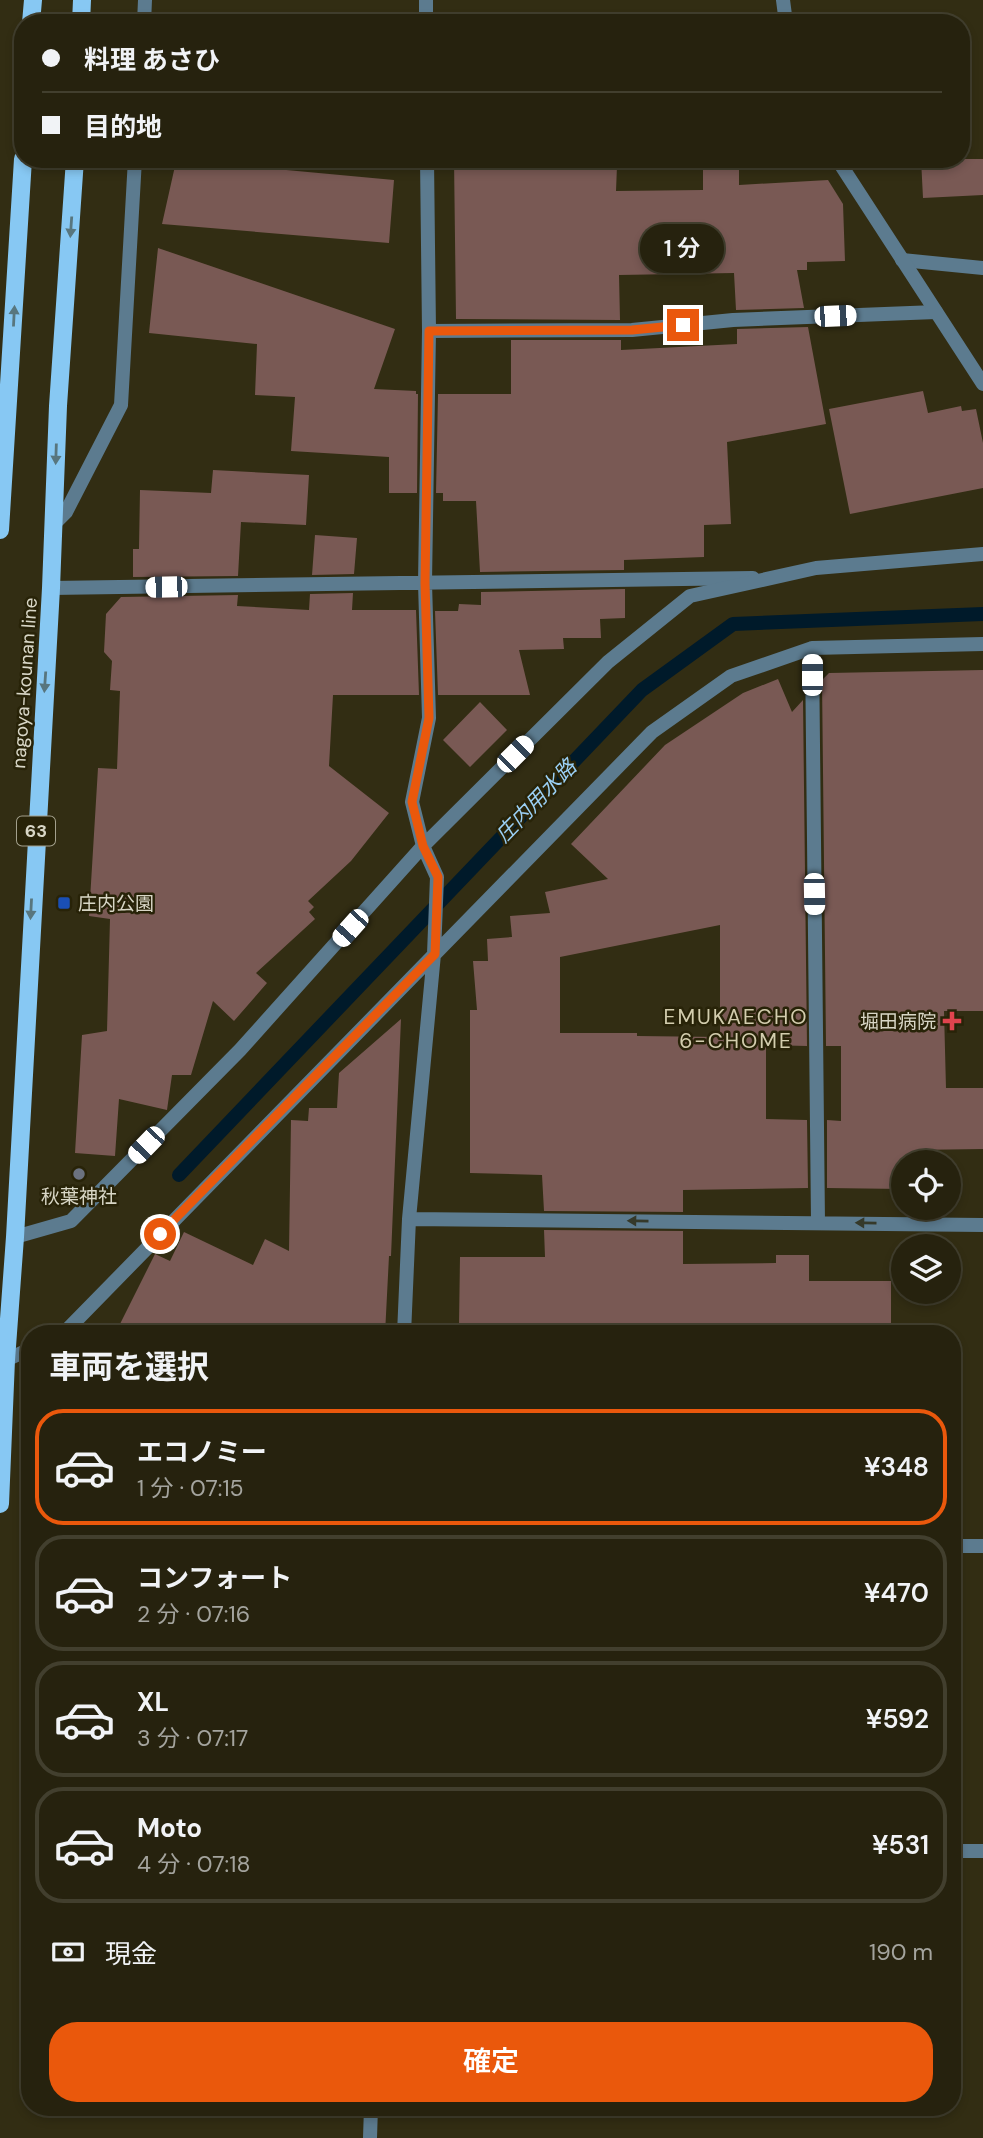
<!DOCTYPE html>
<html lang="ja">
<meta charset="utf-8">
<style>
body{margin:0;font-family:"DM Sans","Noto Sans JP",sans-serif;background:#2e2a17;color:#f1f3f6;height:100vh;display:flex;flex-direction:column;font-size:26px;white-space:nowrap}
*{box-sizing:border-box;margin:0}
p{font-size:23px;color:#a4a49e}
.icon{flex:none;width:38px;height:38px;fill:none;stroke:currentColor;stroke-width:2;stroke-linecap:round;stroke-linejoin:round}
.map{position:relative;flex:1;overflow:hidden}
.drawer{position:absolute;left:21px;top:1325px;width:940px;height:791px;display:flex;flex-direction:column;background:#26220e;border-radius:28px;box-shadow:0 4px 10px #0003,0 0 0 2px #423f2e}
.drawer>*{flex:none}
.hud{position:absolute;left:14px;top:14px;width:956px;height:154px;border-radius:28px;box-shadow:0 4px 10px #0003,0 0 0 2px #423f2e;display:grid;align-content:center;height:154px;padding:0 28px;background:#26220e}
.buttons{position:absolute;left:891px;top:1150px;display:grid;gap:14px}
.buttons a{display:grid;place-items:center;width:70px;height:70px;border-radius:50%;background:#26220e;box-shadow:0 4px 10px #0003,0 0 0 2px #423f2e;font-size:35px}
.end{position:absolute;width:32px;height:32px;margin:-16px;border:9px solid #ea580c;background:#fff;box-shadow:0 0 0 4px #fff}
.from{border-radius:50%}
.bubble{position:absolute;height:49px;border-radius:24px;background:#26220e;box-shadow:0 4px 10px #0003,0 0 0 2px #423f2e;font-size:23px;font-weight:600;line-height:49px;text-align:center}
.car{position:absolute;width:21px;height:42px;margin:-21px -10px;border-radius:9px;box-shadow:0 0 5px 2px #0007;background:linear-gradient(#fff 24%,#345 0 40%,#fff 0 76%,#345 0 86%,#fff 0)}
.hud b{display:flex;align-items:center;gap:24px;height:66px;font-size:26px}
.hud b+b{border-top:2px solid #423f2e}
.hud i{width:18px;height:18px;background:#f1f3f6}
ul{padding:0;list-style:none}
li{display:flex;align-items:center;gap:21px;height:116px;margin:0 14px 10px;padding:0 14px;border:4px solid #423f2e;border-radius:28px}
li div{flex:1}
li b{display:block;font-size:26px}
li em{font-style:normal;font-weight:600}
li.current{border-color:#ea580c}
li>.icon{width:63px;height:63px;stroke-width:1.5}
h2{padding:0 28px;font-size:32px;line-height:84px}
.pay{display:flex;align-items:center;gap:18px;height:77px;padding:0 28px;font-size:26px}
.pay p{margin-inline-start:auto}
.button{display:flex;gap:14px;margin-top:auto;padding:14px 28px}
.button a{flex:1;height:80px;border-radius:28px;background:#ea580c;color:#fff;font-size:28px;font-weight:600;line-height:80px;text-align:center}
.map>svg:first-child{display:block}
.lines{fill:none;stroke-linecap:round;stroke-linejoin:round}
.stream{stroke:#001a2a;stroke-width:14}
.building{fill:#795954;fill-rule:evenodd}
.service{stroke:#5c7b8f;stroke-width:14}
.minor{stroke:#5c7b8f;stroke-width:14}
.primary{stroke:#87c8f3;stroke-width:18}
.oneway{fill:#58767e}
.oneway2{fill:#35392a}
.route{stroke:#ea580c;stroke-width:9}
.transit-dot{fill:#1a4fb4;stroke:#282308;stroke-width:2.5}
.health-dot{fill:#e0444e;stroke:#282308;stroke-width:2.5}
.worship-dot{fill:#6b7280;stroke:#282308;stroke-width:2.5}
.labels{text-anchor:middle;stroke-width:5;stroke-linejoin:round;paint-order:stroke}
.shield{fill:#282308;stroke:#a3a08d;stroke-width:2}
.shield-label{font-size:18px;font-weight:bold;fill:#d8d6c6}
.street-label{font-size:19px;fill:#d8d6c6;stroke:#282308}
.poi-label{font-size:19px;fill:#d8d6c6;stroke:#282308;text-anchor:start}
.water-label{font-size:21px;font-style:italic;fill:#9bd0f5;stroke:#282308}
.neighbourhood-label{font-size:21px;letter-spacing:2px;fill:#d3cdae;stroke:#282308}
</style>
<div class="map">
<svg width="983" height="2138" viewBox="0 0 983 2138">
<rect width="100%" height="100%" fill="#322d13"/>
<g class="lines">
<path class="stream" d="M179 1175 642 690 733 624 983 614"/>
</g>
<path class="building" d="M188 159H244L243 166 394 180 389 243 162 224 175 166 186 169Z
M454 159H552V165L617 166 616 191 703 190V159H739V185L828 180 843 204 845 261 807 262V270H797L804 308 736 310 734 273 619 275 620 320 456 319Z
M921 159H983V195L923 198Z
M158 248 395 329 374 389 416 391V394H418L417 493H389V457L291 451 295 397 255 395 257 344 149 333Z
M808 327 826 424 727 442 731 524 704 525V557L624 560V570L480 572 476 501H443V493H436L438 394H511V340H621V350L737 344V329Z
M923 391 928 413 961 406 962 411 976 409 983 443V488L850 514 829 409Z
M213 470 309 475 306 525 241 522 238 576 133 577V549H139L140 490 211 493Z
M315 535 357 538 354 574 312 575Z
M625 589V618L600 619 601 638H563L564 649 519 650 530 695H438L435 611H458L459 604 481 605V592Z
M353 593 352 610H416L419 695H333L329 766 389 813 351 861 308 901 314 907 309 912 315 919 256 973 267 983 234 1021 213 1001 191 1075H172L167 1110 119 1099 115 1156 75 1153 82 1035 107 1031 110 919 89 916 98 768 117 769 120 691 110 690 112 661 104 652 106 614 121 597 238 595 237 606 309 610 310 594Z
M983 670V1011H944L946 1088H983V1149L914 1150V1162H903V1189L827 1188V1120L841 1121V1046H826L822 680 829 673Z
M778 679 792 712 803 700 807 1046 766 1045V1119L807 1120 808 1188 683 1190V1212L544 1211 542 1175 470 1173V1010H477L473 961H488L487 939 512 937 510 916 550 913 545 892 608 879 571 844 665 745 743 693ZM720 925V1037L637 1036V1033H560V957Z
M480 702 507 730 470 767 443 740Z
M401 1019 391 1256H389L385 1334H115L155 1254 170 1261 184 1232 253 1265 265 1239 289 1251 291 1120 308 1121 309 1108H337L339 1073Z
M544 1230 683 1231V1264L776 1263V1255H809V1281H891V1334H537V1328H485V1325H459L460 1257H545Z"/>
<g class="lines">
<path class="service" d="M426 0V23
M902 260 983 268
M429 331 632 330 733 320 936 312
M51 588 753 578
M423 846 412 802 429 718 425 583 429 331 427 159"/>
<path class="minor" d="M783 0 786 23
M144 23 145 0
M837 159 983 384
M53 525 66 512 121 405 135 159
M812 648 818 1222
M409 1219 983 1225
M15 1237 71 1221 240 1050 423 846 608 662 690 596 816 568 983 554
M63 1334 652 732 731 676 812 648 983 644
M404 1334 409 1219 434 954 437 877 423 846
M6 1360 30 1349
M952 1546H983
M952 1851H983
M370 2138 371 2107"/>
<path class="primary" d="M31 23 33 0
M81 23 82 0
M0 530 23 159
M0 1504 6 1360 15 1237 51 588 58 406 75 159"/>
</g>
<defs><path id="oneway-solid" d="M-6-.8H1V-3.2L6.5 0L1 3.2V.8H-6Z" transform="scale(1.75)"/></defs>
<g class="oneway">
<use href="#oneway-solid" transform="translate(71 227) rotate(94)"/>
<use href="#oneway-solid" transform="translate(14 316) rotate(-87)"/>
<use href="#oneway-solid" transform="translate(56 454) rotate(92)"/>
<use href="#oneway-solid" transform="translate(45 682) rotate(94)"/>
<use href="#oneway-solid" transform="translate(31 909) rotate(93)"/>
</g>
<g class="oneway2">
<use href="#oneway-solid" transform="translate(638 1221) rotate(-179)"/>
<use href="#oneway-solid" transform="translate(866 1223) rotate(-179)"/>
</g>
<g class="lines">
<path class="route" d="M160 1234 435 954 438 877 423 846 412 802 429 718 425 583 429 331 632 330 683 325"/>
</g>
<rect class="transit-dot" x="57" y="896" width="14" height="14" rx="3.5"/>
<path class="health-dot" d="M948.5 1010.5h7v7h7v7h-7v7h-7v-7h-7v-7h7z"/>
<circle class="worship-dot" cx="79" cy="1174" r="7"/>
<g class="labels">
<rect class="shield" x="17" y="816.5" width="38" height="29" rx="5"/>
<g class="shield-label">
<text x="36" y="837">63</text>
</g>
<g class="street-label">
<text transform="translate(24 683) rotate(-86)" y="7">nagoya-kounan line</text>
</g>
<g class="poi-label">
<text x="78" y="910">庄内公園</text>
<text x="936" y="1028" text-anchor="end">堀田病院</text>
<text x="79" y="1203" text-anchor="middle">秋葉神社</text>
</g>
<g class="water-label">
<text transform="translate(536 801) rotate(-46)" y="7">庄内用水路</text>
</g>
<g class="neighbourhood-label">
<text x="736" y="1024">EMUKAECHO<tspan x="736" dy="24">6-CHOME</tspan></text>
</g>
</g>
</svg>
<div class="buttons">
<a><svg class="icon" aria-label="locate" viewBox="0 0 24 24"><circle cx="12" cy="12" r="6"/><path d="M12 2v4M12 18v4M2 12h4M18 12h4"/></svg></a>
<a><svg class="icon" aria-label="layers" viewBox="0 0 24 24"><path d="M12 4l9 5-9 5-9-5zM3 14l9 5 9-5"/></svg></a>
</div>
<i class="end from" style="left:160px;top:1234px"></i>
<i class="end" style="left:683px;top:325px"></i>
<div class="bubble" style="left:640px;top:224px;width:84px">1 分</div>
<i class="car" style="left:835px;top:316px;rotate:88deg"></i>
<i class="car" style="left:166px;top:587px;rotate:269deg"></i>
<i class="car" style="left:812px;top:675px;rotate:0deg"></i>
<i class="car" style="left:515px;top:754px;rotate:45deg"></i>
<i class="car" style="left:814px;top:894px;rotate:179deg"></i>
<i class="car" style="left:350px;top:928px;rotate:222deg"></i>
<i class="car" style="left:146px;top:1145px;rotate:224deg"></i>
<div class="hud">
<b><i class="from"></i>料理 あさひ</b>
<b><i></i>目的地</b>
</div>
<section class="drawer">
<h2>車両を選択</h2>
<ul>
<li class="current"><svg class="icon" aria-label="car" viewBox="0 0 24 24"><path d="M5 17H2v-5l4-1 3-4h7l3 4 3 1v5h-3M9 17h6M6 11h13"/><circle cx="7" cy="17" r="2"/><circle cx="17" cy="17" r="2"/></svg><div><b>エコノミー</b><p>1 分 · 07:15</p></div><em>¥348</em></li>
<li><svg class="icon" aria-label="car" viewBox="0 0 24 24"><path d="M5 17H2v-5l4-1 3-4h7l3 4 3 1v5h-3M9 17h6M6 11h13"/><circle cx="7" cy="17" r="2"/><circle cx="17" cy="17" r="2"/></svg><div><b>コンフォート</b><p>2 分 · 07:16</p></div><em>¥470</em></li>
<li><svg class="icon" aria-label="car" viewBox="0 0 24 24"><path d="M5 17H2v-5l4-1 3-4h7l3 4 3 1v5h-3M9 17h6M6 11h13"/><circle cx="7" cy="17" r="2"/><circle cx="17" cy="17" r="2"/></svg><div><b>XL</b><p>3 分 · 07:17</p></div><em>¥592</em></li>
<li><svg class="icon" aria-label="car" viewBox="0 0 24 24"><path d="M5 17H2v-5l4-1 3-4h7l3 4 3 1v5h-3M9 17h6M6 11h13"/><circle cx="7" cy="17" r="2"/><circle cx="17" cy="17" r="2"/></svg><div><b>Moto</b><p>4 分 · 07:18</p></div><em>¥531</em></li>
</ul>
<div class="pay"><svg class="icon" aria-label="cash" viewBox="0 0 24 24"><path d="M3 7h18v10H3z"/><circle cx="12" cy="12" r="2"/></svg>現金<p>190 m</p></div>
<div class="button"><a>確定</a></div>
</section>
</div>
